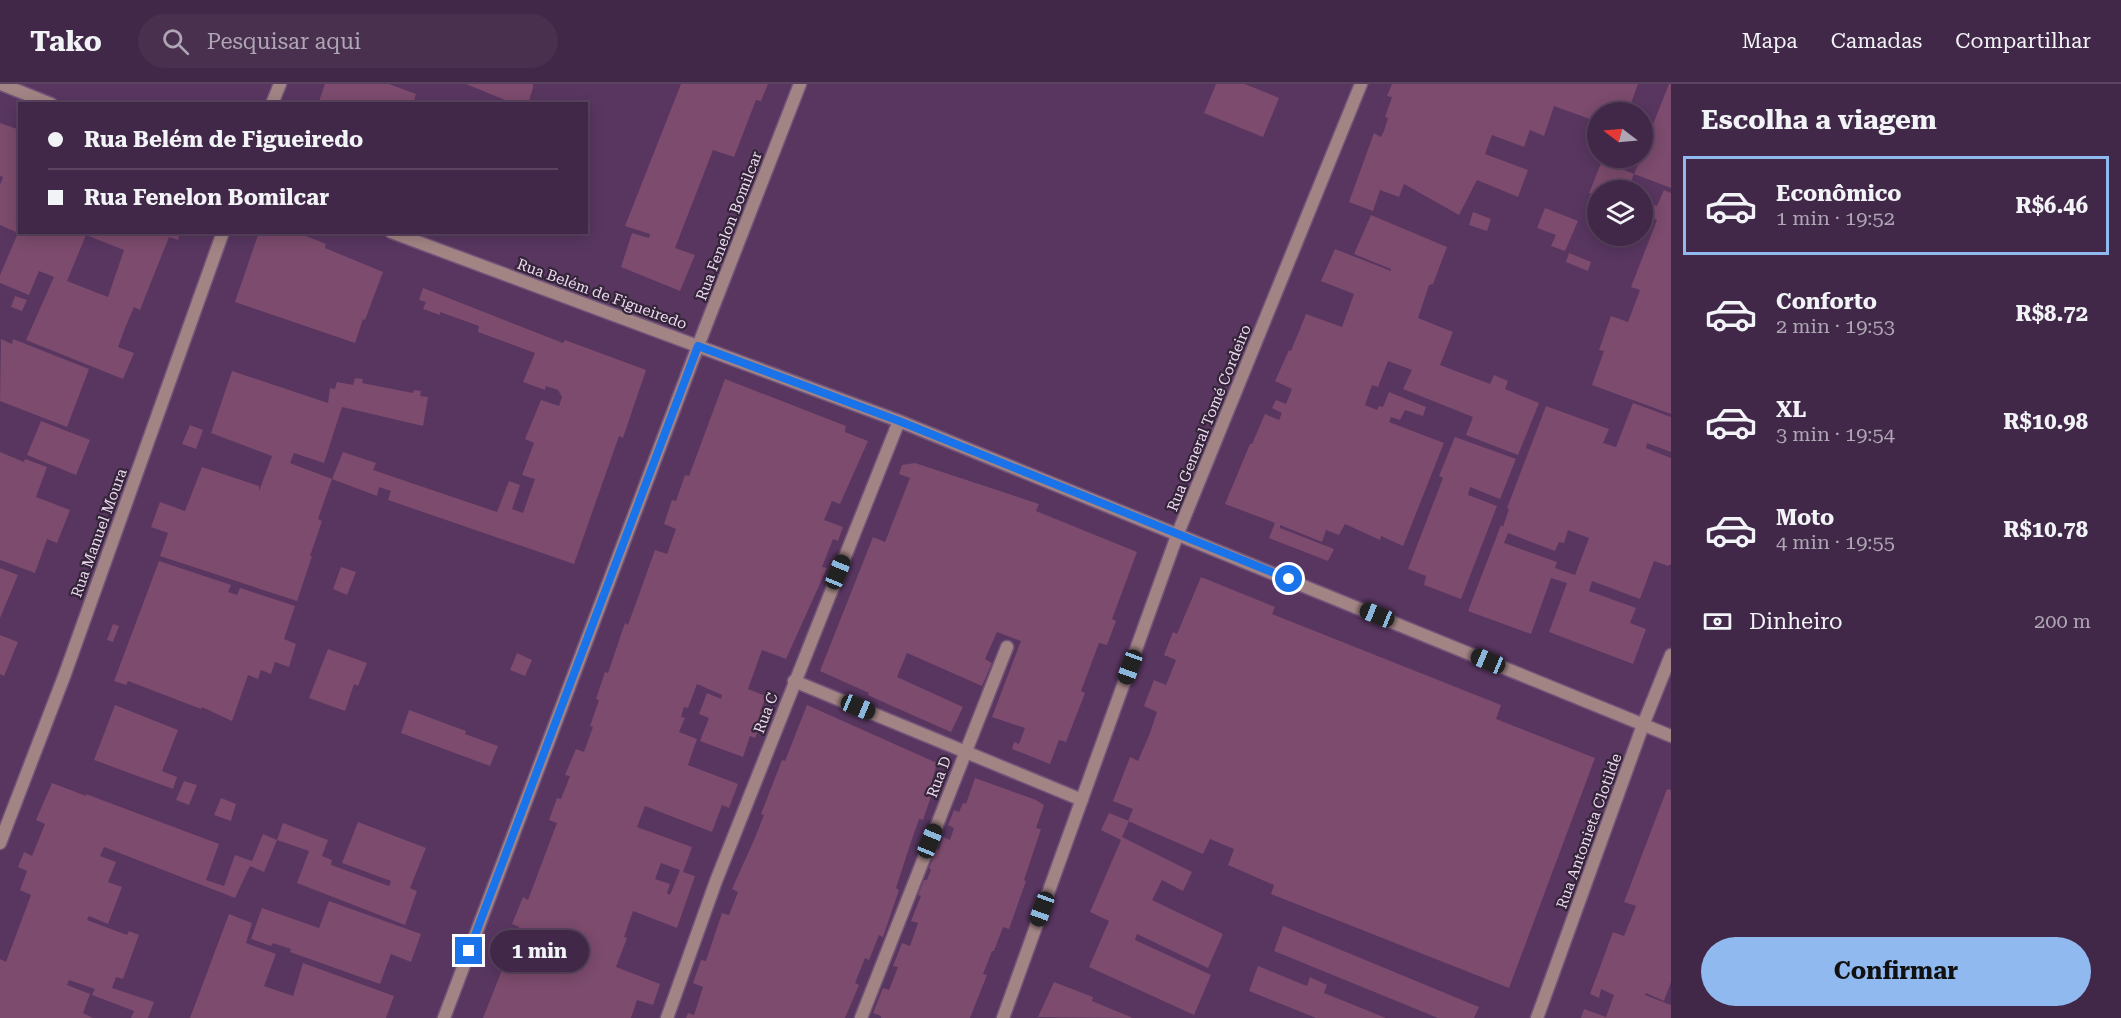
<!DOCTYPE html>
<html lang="pt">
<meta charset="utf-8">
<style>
body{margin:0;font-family:"Roboto Serif",serif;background:#49304f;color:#f1f3f6;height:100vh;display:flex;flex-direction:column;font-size:22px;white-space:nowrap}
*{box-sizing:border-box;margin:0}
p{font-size:20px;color:#aea6b4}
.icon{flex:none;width:33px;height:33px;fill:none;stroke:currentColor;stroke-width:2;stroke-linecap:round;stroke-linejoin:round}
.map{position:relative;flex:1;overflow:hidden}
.sheet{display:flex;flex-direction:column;background:#422848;width:450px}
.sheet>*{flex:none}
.hud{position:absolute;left:18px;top:18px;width:570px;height:132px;border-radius:0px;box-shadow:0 3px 15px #0003,0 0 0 2px #5a4460;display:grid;align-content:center;height:132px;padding:0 30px;background:#422848}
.needle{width:39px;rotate:286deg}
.buttons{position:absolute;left:1587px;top:18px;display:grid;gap:12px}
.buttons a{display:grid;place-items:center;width:66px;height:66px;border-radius:50%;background:#422848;box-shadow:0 3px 15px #0003,0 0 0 2px #5a4460;font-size:30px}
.end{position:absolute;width:27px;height:27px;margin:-14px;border:8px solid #1a73e8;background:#fff;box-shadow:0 0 0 3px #fff}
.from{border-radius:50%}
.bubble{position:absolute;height:42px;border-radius:21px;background:#422848;box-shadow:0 3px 15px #0003,0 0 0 2px #5a4460;font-size:20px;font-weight:700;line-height:42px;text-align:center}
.car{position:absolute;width:18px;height:36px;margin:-18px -9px;border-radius:8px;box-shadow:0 0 4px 2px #0007;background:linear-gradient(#222 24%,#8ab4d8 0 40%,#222 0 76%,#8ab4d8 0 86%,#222 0)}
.hud b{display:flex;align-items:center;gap:21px;height:57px;font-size:22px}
.hud b+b{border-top:2px solid #5a4460}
.hud i{width:15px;height:15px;background:#f1f3f6}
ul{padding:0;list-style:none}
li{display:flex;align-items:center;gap:18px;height:99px;margin:0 12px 9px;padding:0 18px;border:3px solid transparent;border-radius:0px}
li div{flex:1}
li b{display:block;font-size:22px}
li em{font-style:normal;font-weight:700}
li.active{border-color:#90b9f0}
li>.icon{width:54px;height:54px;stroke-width:1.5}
h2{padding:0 30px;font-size:27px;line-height:72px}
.pay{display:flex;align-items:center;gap:15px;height:66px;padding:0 30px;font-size:22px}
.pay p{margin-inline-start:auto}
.button{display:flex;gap:12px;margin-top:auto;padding:12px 30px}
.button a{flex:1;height:69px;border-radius:36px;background:#90b9f0;color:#111;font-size:24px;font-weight:700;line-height:69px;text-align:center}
header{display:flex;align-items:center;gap:36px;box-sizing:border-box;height:84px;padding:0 30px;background:#422848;border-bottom:2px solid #5a4460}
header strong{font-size:28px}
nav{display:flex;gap:33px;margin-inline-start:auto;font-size:21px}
.search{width:420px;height:54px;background:#49304f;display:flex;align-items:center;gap:15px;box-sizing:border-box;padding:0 21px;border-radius:33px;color:#aea6b4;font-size:22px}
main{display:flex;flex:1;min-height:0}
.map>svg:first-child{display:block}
.building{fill:#7c4b6d;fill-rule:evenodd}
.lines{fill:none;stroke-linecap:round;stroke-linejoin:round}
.minor-casing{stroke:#73547a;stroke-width:15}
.tertiary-casing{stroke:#73547a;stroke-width:15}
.minor{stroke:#a28484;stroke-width:12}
.tertiary{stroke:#a28484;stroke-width:12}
.route{stroke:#1a73e8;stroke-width:8}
.labels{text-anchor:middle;stroke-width:4.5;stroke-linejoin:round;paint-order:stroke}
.street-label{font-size:15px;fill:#eedaf3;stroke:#342538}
</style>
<header>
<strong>Tako</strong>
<div class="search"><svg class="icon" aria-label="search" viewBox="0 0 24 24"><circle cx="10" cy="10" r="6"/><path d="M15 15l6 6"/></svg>Pesquisar aqui</div>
<nav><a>Mapa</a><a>Camadas</a><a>Compartilhar</a></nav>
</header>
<main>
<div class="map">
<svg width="1671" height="934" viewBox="0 0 1671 934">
<rect width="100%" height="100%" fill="#583660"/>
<path class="building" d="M325 0H389L416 10 413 20H318Z
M466 0H533V4L528 20H515Z
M681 0H768L761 17 756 16 734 73 713 66 675 164 695 171 680 207 621 183 632 149 649 154 650 150 625 142Z
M1216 0H1245L1279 14 1263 53 1204 29Z
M1392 0H1638L1628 28H1598V38L1554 22 1544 52 1530 46 1524 63 1492 51 1485 70 1528 86 1518 113 1477 96 1459 131 1404 100 1399 113 1380 106 1373 127 1349 118 1374 49 1381 53 1384 47 1388 34 1385 33 1392 13 1387 12Z
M1669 0H1671V104L1634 90 1628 106H1598V113L1589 109 1602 77 1634 90 1641 74H1642V68Z
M0 39 20 46V148H180L178 156 169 153 140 226 134 223 125 244 118 263 134 269 123 295 26 256 54 193 39 187 29 211 0 199V191L18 149 0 141V101L3 93 0 92ZM86 151 124 166 108 213 67 197Z
M1664 106 1671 109V330L1592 301 1604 267 1599 266 1611 232 1628 238 1640 206 1631 203 1657 136 1642 129 1646 118 1657 122Z
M1545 124 1578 137 1565 167 1551 162 1556 151 1537 144Z
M1473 128 1491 135 1487 147 1469 141Z
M1371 131 1447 163 1433 200 1429 201 1418 234 1453 248 1440 281 1490 300 1494 291 1508 297 1505 305 1539 319 1518 371 1466 351 1473 333 1403 305 1412 286 1388 277 1378 303 1372 301 1365 321 1377 326 1379 322 1383 323 1389 308 1426 323 1423 332 1405 326 1400 336 1391 333 1389 338 1444 359 1403 462 1381 452 1380 456 1345 440 1339 451 1326 446 1322 458 1280 441V444L1334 465 1328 477 1269 454 1275 439 1225 420 1250 360H1252L1265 330 1279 336 1282 329 1272 324 1276 316 1286 320 1292 305 1275 297 1289 266 1291 267 1306 230 1342 243 1354 210 1321 197 1335 165 1391 187V185L1354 170Z
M259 148H296L326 160 325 164 383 188 365 236 363 235 355 259 235 218Z
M1569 169 1591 178 1588 187 1566 178Z
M423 204 563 259 565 256 646 286 623 354 619 352 574 480 388 416 391 407 379 403 377 412 332 395 343 368 376 379 373 386 497 428 509 397 520 401 512 425 523 429 535 395 522 391 534 359 525 355 541 316 559 322 562 313 558 306 546 302 545 306 523 298 535 269 478 248 479 242 440 228V231L423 225 426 218 419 216Z
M15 212 27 216 22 227 11 223Z
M1 255 12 260 13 255 89 285 67 343 0 317Z
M232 287 328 319 330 304 335 305 337 298 353 301 355 294 363 295 362 299 413 309 414 306 421 307 420 312 428 313 423 342 342 323 324 379 294 369 290 379 332 395 318 435 322 437 310 472H312L297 517 160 472 168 449 151 443 160 418 185 427 202 383 259 402V407L272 372 211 349Z
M725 295 846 342 845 348 868 357 840 420 832 417 824 436 843 443 838 457 833 455 822 483 827 484 786 575 762 566 748 605 766 612 760 628 765 629 755 654 750 652 743 673 700 657 709 634 699 630 707 609 721 615 722 611 697 600 688 624 684 623 681 633 685 634 679 648 697 655 688 681 738 700 729 724 722 721 712 748 645 722 637 743 692 763 683 788 695 792 677 844 633 827 624 853 627 854 616 883 660 900 653 921 637 916 631 934H483L519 843 512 840 523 813 528 816 557 739 549 736 557 714 561 715 570 692 565 691 576 665 584 668 593 643 590 642 599 616 596 615 605 588 608 589 625 539 628 541 655 466 667 470 676 445 664 440 672 416 676 417 685 391 689 392ZM661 779 680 786 670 811 667 809 670 800 655 795Z
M1633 319 1671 333V368L1647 359 1646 364 1671 374V480L1668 482 1654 477 1640 515 1592 497 1589 507 1636 524 1630 539 1646 545 1633 580 1549 548 1567 499 1551 494 1531 550 1468 527 1501 441 1503 443 1509 425 1507 424 1546 322 1609 345 1603 359 1616 363ZM1568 446 1589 454 1575 491 1555 484 1557 478 1504 459 1508 449 1555 467 1559 458 1564 459Z
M41 337 90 356 76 391 27 371Z
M190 341 203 346 196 365 182 360Z
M1455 353 1516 375 1500 415 1470 403 1468 411 1497 422 1461 515 1424 501 1426 492 1408 485 1443 394 1439 392Z
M0 368 24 378 25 375 47 383 36 413 70 426 57 459 47 455 35 489 0 476Z
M915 379 1039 420 1036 427 1137 468 1112 535 1116 537 1107 561 1099 559 1081 607 1085 609 1066 658 1059 656 1050 680 1012 665 1014 658 1019 660 1025 644 992 633 1021 557 997 548 985 575 992 579 982 602 907 569 897 593 963 623 951 648 892 622 868 611 869 609 820 587 873 453 885 458 910 394 899 390 902 381Z
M159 477 231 501 228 508 237 511 240 504 295 522 284 555 296 560 289 583 275 578 271 590 261 586 258 595 248 591 232 637 202 623 201 625 128 597 126 601 114 597Z
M341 483 356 488 347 511 333 505Z
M0 484 18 491 0 534Z
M1201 493 1275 523 1272 530 1501 621 1496 635 1595 674 1509 904 1271 810 1274 801 1228 781 1234 765 1210 755 1203 770 1128 737 1133 725 1113 717 1130 673 1138 677 1150 649 1157 628 1144 622 1154 596 1166 601 1176 576 1164 571 1173 548 1177 550Z
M113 540 119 542 113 558 107 556Z
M0 551 18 558 4 592 0 590Z
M328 565 367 579 358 602 354 600 345 627 309 614Z
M517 569 532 576 525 592 510 586Z
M115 621 178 646 162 687 177 693 173 705 94 676Z
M807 621 937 679 929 707 932 709 923 736 919 735 911 758 896 804 899 806 883 853 879 851 869 876 865 874 855 899 859 901 845 934H686L688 929 694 931 703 903 693 899 701 876 706 877 722 829 729 831 738 808 732 805 754 756 764 731 761 730 782 676 785 677Z
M409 626 466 647 465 650 498 662 490 682 401 649Z
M975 694 1036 716 1044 721 1036 744 1041 745 1024 796 1026 797 1009 845 1003 843 994 867H992L983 890 987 891 970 934H881V932L873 929 883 904 889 906 898 883 893 882 902 859 910 862 918 839 911 837 921 812 918 811 924 796H927L931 786 929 784 936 765 939 766 943 753 950 756 954 744 948 741 954 726 959 728 963 719 966 720Z
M184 697 197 701 189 721 176 716Z
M52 699 86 712V710L219 760 206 796 224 802 235 771 252 777 263 750 277 756 283 739 328 756 322 772 332 776 331 781 389 802 391 797 342 779 358 738 426 764 410 804 417 807 405 841 297 799 309 767 277 756 264 788 250 782 235 814 104 763 100 772 116 778 108 798 122 803 108 840 89 832 87 836 127 851 129 847 139 851 123 895 116 893 112 904 154 918 148 934H131L134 927 92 911 95 905 69 896 67 901 90 910 83 929 93 934H0V875L6 878 31 811 20 806 27 787 18 783 24 768 32 772 45 740 36 736Z
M1667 705 1671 706V898L1664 917 1646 909 1645 911 1671 921V934H1581L1584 925 1606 933 1614 911 1601 905 1599 914 1590 910 1613 848 1624 852 1636 822 1624 818Z
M221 714 236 720 231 737 214 731Z
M1109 729 1129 737 1122 753 1192 788 1183 807 1162 796 1152 816 1223 850 1208 884 1137 850 1135 856 1211 891 1194 931 1089 883 1109 837 1090 828 1121 756 1101 746Z
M329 817 421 850 411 878 391 870 380 900 290 868 291 865 273 859 271 862 251 855 262 824 319 844Z
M229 830 252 839 246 859 276 870 264 902 293 912 303 879 394 912 386 934H190Z
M1283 842 1479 923 1474 934H1438L1274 867Z
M1258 882 1307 902 1310 893 1327 901 1324 909 1386 934H1316L1249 907Z
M1054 898 1093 913 1092 917 1133 934 1038 933Z"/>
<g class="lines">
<defs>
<path id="minor" d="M1 0 51 20
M391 148 899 337 1671 652
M794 597 1082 716
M444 934 698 262 800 0
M667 934 716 797 899 337
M861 934 1007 563
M1003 934 1178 449 1361 0
M1537 934 1643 641 1671 571"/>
<path id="tertiary" d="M272 20 280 0
M0 759 65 590 223 148"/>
</defs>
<use href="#minor" class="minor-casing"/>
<use href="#tertiary" class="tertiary-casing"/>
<use href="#minor" class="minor"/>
<use href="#tertiary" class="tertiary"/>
</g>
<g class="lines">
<path class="route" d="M469 867 698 262 899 337 1289 495"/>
</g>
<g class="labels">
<g class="street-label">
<text transform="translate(729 142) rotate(-69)" y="5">Rua Fenelon Bomilcar</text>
<text transform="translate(602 210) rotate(20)" y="5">Rua Belém de Figueiredo</text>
<text transform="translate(1209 334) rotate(-68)" y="5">Rua General Tomé Cordeiro</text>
<text transform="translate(99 449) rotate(-70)" y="5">Rua Manuel Moura</text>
<text transform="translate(766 629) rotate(-69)" y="5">Rua C</text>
<text transform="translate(939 693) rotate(-69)" y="5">Rua D</text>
<text transform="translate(1589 747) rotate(-70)" y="5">Rua Antonieta Clotilde</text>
</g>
</g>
</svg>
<div class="buttons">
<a><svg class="needle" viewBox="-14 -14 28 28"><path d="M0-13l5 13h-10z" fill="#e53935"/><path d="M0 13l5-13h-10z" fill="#aea6b4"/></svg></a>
<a><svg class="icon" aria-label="layers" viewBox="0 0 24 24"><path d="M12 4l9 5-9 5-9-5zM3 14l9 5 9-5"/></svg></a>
</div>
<i class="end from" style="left:1289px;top:495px"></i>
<i class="end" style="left:469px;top:867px"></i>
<div class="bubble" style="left:490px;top:846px;width:99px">1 min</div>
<i class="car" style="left:838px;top:488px;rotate:22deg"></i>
<i class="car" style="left:1377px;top:531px;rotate:292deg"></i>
<i class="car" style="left:1488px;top:577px;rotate:293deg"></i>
<i class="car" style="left:1130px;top:583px;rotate:200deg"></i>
<i class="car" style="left:858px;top:623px;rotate:113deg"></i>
<i class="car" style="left:930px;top:757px;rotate:22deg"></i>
<i class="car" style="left:1042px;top:825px;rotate:200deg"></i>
<div class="hud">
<b><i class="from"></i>Rua Belém de Figueiredo</b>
<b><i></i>Rua Fenelon Bomilcar</b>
</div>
</div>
<section class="sheet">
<h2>Escolha a viagem</h2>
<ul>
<li class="active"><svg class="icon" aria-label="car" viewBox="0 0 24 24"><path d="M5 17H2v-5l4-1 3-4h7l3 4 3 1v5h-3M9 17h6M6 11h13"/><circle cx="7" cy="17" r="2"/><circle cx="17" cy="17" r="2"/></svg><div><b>Econômico</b><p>1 min · 19:52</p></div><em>R$6.46</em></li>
<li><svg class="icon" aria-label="car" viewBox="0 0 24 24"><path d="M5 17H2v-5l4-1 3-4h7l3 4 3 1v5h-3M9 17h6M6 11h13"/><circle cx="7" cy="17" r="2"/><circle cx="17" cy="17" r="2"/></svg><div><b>Conforto</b><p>2 min · 19:53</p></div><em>R$8.72</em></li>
<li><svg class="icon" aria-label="car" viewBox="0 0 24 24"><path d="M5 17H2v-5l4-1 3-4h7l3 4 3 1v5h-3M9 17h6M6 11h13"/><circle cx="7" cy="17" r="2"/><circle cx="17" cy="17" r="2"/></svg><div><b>XL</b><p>3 min · 19:54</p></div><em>R$10.98</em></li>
<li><svg class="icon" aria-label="car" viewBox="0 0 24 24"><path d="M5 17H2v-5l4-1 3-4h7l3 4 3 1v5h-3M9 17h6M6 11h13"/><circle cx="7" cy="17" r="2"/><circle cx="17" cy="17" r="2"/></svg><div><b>Moto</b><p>4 min · 19:55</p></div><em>R$10.78</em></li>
</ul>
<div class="pay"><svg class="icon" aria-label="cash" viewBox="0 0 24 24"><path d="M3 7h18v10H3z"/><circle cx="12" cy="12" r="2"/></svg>Dinheiro<p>200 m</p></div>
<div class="button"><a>Confirmar</a></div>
</section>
</main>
